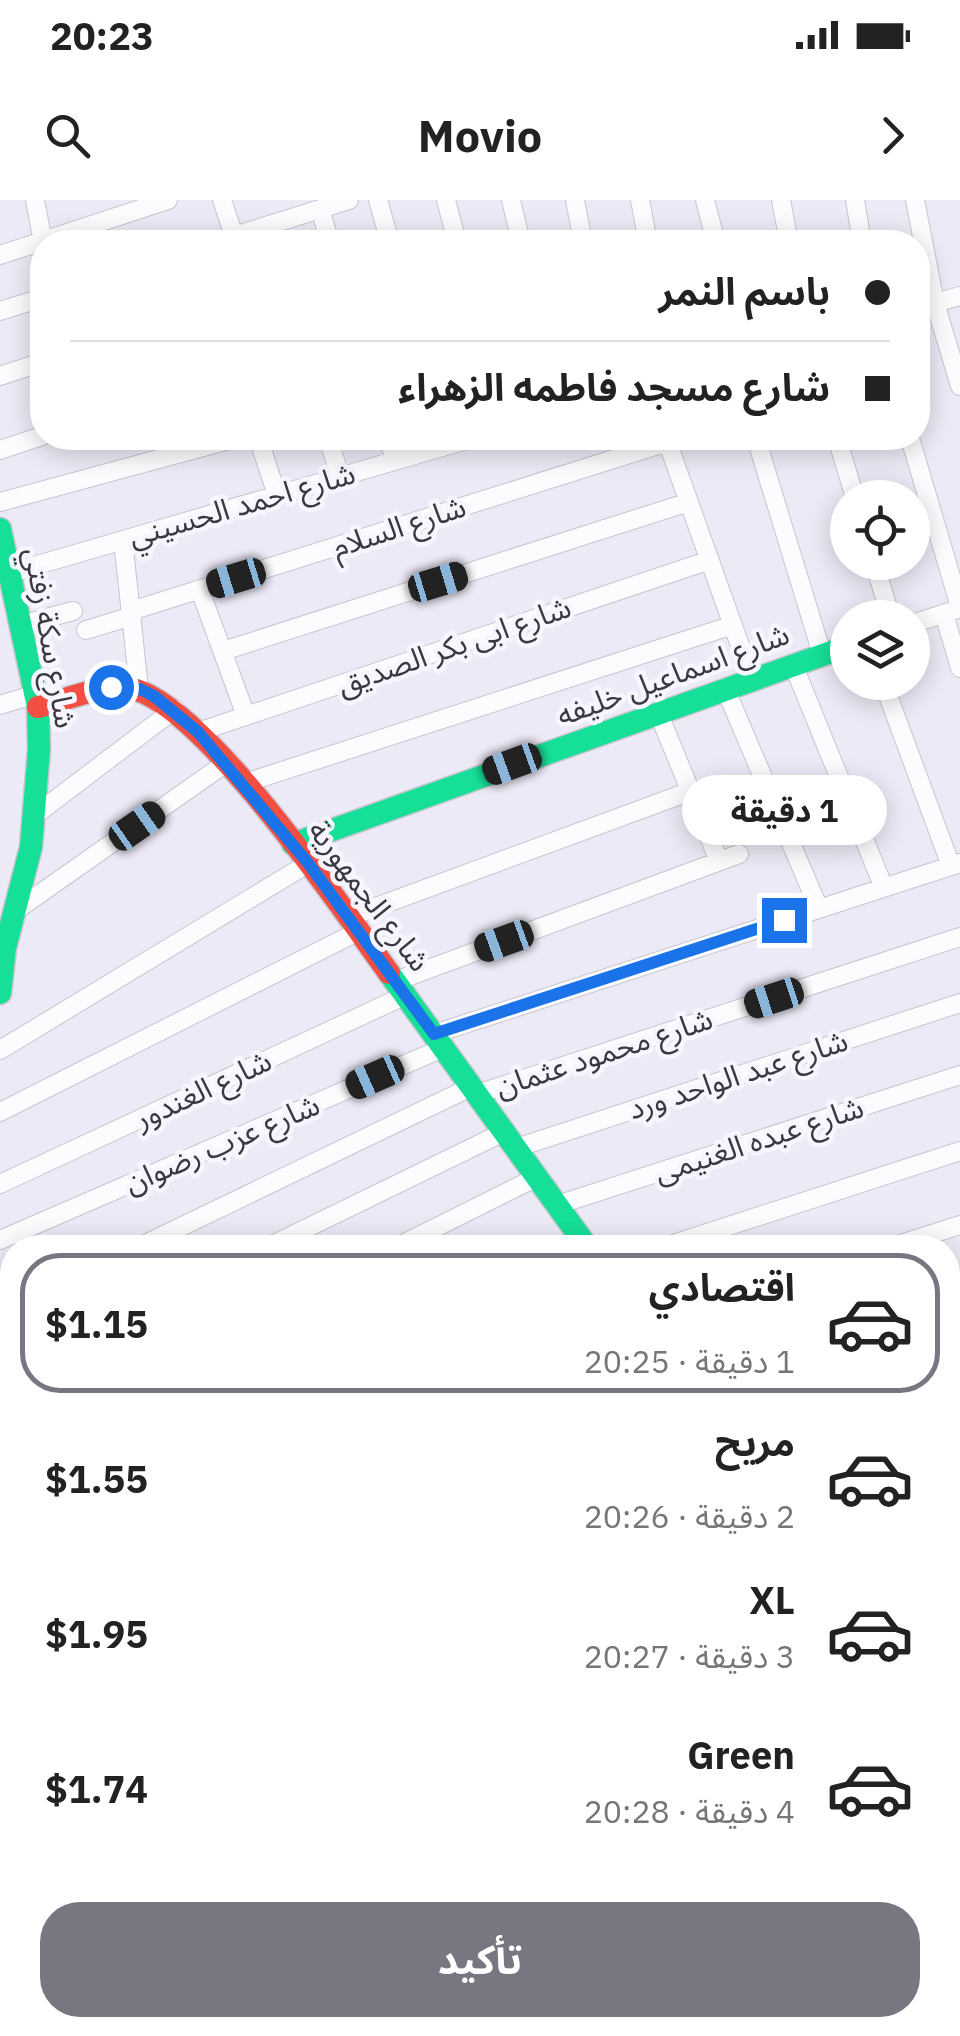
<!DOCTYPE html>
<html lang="ar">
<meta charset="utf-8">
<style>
body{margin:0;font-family:"IBM Plex Sans","Noto Sans Arabic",sans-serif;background:#f6f6f6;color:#222;direction:rtl;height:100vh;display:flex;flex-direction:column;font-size:38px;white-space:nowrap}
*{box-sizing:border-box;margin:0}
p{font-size:32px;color:#767676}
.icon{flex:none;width:55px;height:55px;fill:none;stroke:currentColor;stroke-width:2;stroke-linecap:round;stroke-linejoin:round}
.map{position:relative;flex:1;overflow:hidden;direction:ltr}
.details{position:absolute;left:0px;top:1035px;width:960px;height:802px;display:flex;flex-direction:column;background:#fff;border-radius:40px 40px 0 0;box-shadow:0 5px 25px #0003;direction:rtl}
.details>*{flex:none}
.guide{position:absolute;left:30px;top:30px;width:900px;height:220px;border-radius:40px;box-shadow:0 5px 25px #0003;direction:rtl;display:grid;align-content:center;height:220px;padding:0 40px;background:#fff}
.buttons{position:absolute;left:830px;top:280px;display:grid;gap:20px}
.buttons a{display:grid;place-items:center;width:100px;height:100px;border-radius:50%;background:#fff;box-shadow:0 5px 25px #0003;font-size:50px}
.end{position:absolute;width:45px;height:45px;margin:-22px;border:12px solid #1a73e8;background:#fff;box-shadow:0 0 0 5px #fff}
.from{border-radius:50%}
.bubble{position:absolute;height:70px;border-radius:35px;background:#fff;box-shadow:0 5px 25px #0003;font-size:32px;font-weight:700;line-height:70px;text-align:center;direction:rtl}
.car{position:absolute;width:30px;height:60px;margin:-30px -15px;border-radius:12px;box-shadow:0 0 8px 2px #0007;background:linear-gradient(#222 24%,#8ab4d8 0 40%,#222 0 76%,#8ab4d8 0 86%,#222 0)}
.guide b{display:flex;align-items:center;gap:35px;height:95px;font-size:38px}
.guide b+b{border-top:2px solid #e0e0e0}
.guide i{width:25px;height:25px;background:#222}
ul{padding:18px 0 0;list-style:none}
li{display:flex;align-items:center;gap:30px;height:140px;margin:0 20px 15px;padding:0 20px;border:5px solid transparent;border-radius:40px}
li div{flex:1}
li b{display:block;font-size:38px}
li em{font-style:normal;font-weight:700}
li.current{border-color:#797681}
li>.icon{width:90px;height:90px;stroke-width:1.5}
.primary-button{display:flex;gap:20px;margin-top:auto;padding:20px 40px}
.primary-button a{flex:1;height:115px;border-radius:40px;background:#797681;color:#fff;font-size:40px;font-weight:700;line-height:115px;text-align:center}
.status{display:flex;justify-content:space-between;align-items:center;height:70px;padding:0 50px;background:#fff;direction:ltr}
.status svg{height:28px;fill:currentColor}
header{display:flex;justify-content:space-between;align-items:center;height:130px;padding:0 40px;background:#fff;font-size:45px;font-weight:700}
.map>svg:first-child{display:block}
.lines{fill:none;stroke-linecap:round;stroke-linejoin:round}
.street-casing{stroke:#c7c5ce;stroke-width:20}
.fast-casing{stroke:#c7c5ce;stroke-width:25}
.slow-casing{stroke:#c7c5ce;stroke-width:25}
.jam-casing{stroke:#c7c5ce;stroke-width:25}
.street{stroke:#fcfcfe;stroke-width:18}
.fast{stroke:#16e098;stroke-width:22}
.slow{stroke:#ffcf43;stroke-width:22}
.jam{stroke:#f24e42;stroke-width:22}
.route{stroke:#1a73e8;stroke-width:12}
.labels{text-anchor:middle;stroke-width:9;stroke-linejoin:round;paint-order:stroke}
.street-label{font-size:30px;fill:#3a3841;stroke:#f7f5fe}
</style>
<div class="status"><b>20:23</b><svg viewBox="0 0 49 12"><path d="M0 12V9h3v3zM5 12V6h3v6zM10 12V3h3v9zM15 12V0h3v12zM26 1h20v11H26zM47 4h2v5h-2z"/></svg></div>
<header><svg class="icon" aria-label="forward" viewBox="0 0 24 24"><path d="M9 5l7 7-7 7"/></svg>Movio<svg class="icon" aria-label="search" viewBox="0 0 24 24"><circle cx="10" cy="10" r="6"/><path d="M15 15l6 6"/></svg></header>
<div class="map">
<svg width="960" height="1836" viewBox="0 0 960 1836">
<rect width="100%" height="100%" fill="#edeaf7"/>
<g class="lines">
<defs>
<path id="street" d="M35 0 43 42
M222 0 234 36
M378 0 390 42
M446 0 457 42
M511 0 521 42
M575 0 583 42
M640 0 648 42
M705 0 716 42
M781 0 789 42
M855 0 862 42
M915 0 935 103 960 186
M320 9 330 42
M215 42 349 0
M0 55 168 0
M918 108 960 96
M0 111 42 98
M0 176 42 162
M258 238 277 295
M328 238 340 276
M388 238 395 260
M666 238 752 479
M756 238 822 454
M837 238 855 298
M910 238 960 407
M0 250 42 236
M0 302 236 238
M123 340 139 489
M874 362 891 418
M10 373 473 238
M200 390 246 516
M131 411 668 242
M944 414 960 468
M912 424 955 410
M21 425 73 411
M86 430 132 416
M223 451 689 302
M793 464 884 688
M883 482 951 666
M725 488 819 709
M0 505 36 494
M658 512 719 661
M198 532 710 360
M245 583 733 425
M35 615 175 509
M18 709 226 563
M349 717 691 591
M396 781 739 654
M434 834 960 663
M0 850 309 663
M477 894 960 737
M0 912 359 731
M516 948 960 803
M0 984 406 795
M557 1005 960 875
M0 1040 443 848
M137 1048 471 887
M266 1048 504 932
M395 1048 537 977
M661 1048 960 951
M888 1048 960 1025
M948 1104 960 1100
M0 1113 12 1107
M948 1142 960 1169
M0 1177 12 1171
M0 1232 12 1235
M948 1260 960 1256
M0 1330 12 1324
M948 1355 960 1352
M0 1379 12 1373
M948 1449 960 1445
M948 1523 960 1519
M948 1598 960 1594
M948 1680 960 1673
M948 1759 960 1753
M0 1791 12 1785
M295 1836 315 1825
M455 1836 475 1825
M632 1836 654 1825
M788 1836 811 1825"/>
<path id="fast" d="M0 329 38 507 39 549 31 647 5 748 0 793
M293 644 848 446
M389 773 588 1048
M0 1408 12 1442
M948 1639 960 1658
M88 1825 93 1836
M207 1825 212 1836"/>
<path id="slow" d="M0 1666 12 1707
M55 1825 60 1836"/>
<path id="jam" d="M38 507C63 501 102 484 128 488 200 498 344 711 389 773"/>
</defs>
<use href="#street" class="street-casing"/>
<use href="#fast" class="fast-casing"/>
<use href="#slow" class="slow-casing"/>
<use href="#jam" class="jam-casing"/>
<use href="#street" class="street"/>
<use href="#fast" class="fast"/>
<use href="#slow" class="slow"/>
<use href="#jam" class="jam"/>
</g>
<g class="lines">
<path class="route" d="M111 487 140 489 154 496 198 532 308 663 434 834 784 720"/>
</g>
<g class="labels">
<g class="street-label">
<text transform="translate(242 305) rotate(-16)" y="10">شارع احمد الحسيني</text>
<text transform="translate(399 327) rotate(-18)" y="10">شارع السلام</text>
<text transform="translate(50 438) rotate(80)" y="10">شارع سكة زفتي</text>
<text transform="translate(454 446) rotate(-19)" y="10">شارع ابى بكر الصديق</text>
<text transform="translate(673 475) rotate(-20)" y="10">شارع اسماعيل خليفه</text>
<text transform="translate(369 696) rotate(53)" y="10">شارع الجمهورية</text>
<text transform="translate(604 853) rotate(-18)" y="10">شارع محمود عثمان</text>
<text transform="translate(738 875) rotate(-18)" y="10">شارع عبد الواحد ورد</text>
<text transform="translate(203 890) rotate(-25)" y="10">شارع الغندور</text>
<text transform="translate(759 940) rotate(-18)" y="10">شارع عبده الغنيمى</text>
<text transform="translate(222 944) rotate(-23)" y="10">شارع عزب رضوان</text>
</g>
</g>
</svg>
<div class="buttons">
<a><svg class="icon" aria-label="locate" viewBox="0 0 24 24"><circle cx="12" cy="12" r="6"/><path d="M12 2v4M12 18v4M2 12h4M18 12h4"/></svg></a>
<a><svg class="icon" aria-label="layers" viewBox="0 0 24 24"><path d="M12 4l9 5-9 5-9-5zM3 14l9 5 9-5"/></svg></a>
</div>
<i class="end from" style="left:111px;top:487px"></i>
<i class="end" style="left:784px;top:720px"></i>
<div class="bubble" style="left:682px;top:575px;width:205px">1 دقيقة</div>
<i class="car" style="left:236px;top:378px;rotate:253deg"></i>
<i class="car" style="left:438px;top:382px;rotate:73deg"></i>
<i class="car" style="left:512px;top:564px;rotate:250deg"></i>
<i class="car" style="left:137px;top:626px;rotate:55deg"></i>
<i class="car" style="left:504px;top:741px;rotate:250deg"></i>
<i class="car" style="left:774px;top:798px;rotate:252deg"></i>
<i class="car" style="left:375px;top:877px;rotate:246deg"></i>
<div class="guide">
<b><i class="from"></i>باسم النمر</b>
<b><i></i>شارع مسجد فاطمه الزهراء</b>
</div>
<section class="details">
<ul>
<li class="current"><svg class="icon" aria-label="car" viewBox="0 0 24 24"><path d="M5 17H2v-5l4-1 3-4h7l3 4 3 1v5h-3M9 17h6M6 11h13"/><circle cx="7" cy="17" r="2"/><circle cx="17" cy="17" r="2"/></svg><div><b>اقتصادي</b><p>1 دقيقة · 20:25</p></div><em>$1.15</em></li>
<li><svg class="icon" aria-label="car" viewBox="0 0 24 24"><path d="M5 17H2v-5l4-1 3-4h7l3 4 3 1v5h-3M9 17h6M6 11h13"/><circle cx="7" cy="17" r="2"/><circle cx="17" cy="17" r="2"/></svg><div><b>مريح</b><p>2 دقيقة · 20:26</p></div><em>$1.55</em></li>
<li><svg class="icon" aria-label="car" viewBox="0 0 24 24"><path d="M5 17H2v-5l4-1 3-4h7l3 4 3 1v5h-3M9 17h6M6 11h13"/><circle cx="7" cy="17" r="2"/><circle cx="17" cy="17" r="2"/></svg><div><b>XL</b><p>3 دقيقة · 20:27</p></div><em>$1.95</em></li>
<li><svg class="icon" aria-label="car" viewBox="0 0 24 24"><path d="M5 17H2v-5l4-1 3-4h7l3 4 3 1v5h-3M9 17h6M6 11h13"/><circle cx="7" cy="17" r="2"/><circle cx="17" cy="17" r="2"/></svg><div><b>Green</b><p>4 دقيقة · 20:28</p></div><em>$1.74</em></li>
</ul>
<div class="primary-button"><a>تأكيد</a></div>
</section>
</div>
